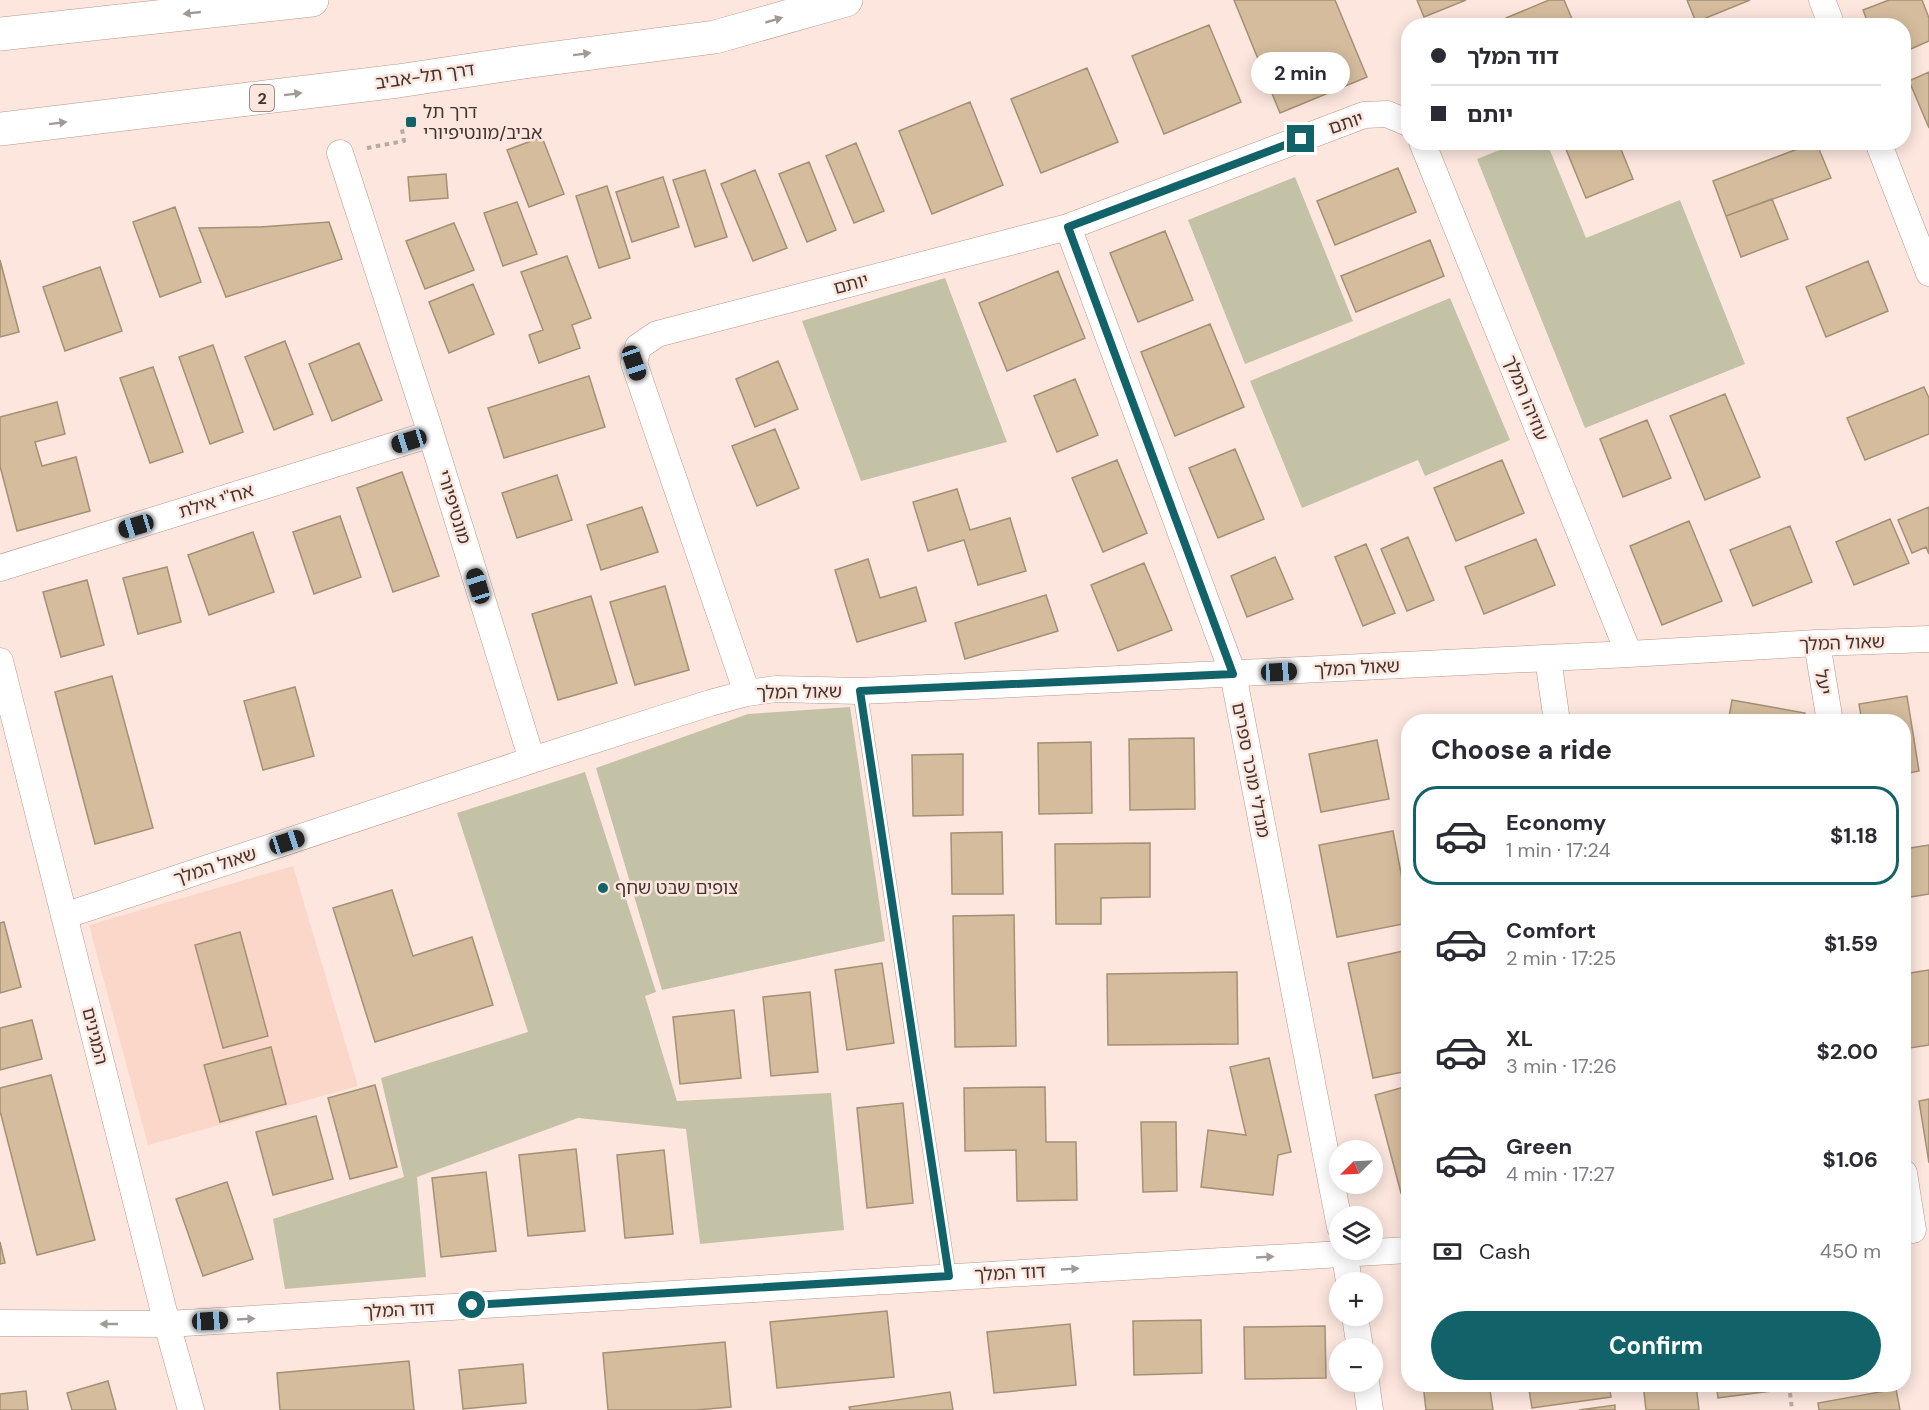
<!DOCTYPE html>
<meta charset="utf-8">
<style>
body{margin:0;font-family:"DM Sans","Noto Sans Hebrew",sans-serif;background:#f2f2f3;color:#2b2b33;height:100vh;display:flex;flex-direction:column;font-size:22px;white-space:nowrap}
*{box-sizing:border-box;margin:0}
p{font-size:20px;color:#7c7c81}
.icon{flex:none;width:33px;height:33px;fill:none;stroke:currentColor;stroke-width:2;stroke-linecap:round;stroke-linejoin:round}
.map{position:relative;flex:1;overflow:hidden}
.details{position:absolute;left:1401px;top:714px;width:510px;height:678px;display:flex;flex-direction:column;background:#fff;border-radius:24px;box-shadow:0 3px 15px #0003}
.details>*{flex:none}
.guide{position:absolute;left:1401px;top:18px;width:510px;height:132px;border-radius:24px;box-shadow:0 3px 15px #0003;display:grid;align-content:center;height:132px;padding:0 30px;background:#fff}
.needle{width:39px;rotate:246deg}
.fabs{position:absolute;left:1329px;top:1140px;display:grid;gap:12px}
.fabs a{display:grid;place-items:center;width:54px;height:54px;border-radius:50%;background:#fff;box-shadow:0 3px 15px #0003;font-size:30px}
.end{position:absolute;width:27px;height:27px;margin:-14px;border:8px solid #126269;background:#fff;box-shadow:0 0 0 3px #fff}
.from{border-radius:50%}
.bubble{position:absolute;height:42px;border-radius:21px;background:#fff;box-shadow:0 3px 15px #0003;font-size:20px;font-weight:700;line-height:42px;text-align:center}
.car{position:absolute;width:18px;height:36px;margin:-18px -9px;border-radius:8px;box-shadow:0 0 4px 2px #0007;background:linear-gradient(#222 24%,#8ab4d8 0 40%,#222 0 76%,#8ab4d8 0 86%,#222 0)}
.guide b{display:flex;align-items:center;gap:21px;height:57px;font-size:22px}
.guide b+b{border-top:2px solid #e1e1e2}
.guide i{width:15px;height:15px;background:#2b2b33}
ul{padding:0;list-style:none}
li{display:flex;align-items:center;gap:18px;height:99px;margin:0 12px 9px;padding:0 18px;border:3px solid transparent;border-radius:24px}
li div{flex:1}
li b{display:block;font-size:22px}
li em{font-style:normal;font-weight:700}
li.on{border-color:#126269}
li>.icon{width:54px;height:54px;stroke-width:1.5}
h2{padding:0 30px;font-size:27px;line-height:72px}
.pay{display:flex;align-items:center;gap:15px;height:66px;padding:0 30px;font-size:22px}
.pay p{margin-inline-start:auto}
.action{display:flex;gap:12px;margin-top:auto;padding:12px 30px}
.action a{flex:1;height:69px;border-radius:36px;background:#126269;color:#fff;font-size:24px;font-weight:700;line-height:69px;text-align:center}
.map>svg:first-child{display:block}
.built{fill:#fbd7ca}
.green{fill:#c3c2a6}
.building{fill:#d5bc9d;stroke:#a59075;stroke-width:1.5}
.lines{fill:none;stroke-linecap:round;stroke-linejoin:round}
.service-casing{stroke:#b9978a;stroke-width:15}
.minor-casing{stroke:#b9978a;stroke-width:27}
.motorway-casing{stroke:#b9978a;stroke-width:34}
.path{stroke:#bca8a2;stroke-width:4;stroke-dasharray:4.5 4.5;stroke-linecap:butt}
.service{stroke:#fff;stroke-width:14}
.minor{stroke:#fff;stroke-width:26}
.motorway{stroke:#fff;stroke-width:33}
.oneway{fill:#a09996}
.route{stroke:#126269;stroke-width:8}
.poi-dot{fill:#126269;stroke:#fce6de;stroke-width:2}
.labels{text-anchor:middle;stroke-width:5;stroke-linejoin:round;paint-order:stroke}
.shield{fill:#fce6de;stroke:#7a6963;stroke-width:1.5}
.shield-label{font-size:16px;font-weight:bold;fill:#42332e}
.street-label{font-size:18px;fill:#42332e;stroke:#fce6de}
.poi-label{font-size:18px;fill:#42332e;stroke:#fce6de;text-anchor:start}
</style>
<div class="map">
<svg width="1929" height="1410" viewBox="0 0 1929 1410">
<rect width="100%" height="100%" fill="#fce6de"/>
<path class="built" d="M293 866 358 1086 148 1145 89 925Z"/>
<path class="green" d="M1517 143H1547L1586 238 1680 200 1745 364 1585 428 1477 159Z
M1295 177 1353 321 1245 364 1188 220Z
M945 278 1007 442 861 481 802 321Z
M1450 298 1510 440 1425 476 1418 460 1302 508 1250 381Z
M850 707 885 941 662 990 596 768 748 714Z
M585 772 656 992 645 996 677 1101 831 1093 844 1230 700 1244 686 1129 578 1118 417 1177 426 1277 285 1289 273 1219 404 1177 381 1078 528 1032 457 813Z"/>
<path class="building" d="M1234 0H1335L1367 77 1280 113Z
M1417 0H1466L1424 17Z
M1549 0H1564L1575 26H1509L1506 18Z
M1687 0H1750L1696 22Z
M1889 0H1922L1929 18V41L1904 52V26H1869L1863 10Z
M1209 25 1241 102 1164 134 1132 56Z
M1087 68 1118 142 1041 173 1011 99Z
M1929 72V128L1909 81Z
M970 102 1003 185 932 214 899 131Z
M542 137 564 194 529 207 507 150Z
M1563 142H1618L1633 179 1586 198Z
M1816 142 1831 178 1726 216 1713 181Z
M856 143 884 211 854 223 826 156Z
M809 162 836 230 807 242 779 174Z
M1398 168 1416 212 1335 245 1317 201Z
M705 170 727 237 695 247 673 180Z
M755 170 787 248 753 261 721 184Z
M446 174 448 198 410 201 408 177Z
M663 177 679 227 632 242 616 192Z
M607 186 630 258 599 268 576 196Z
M1772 199 1788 239 1741 257 1726 216Z
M517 202 537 254 503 266 484 213Z
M175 207 201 282 160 297 133 222Z
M329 222 342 259 226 297 199 228 260 227Z
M454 223 474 270 425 289 406 241Z
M1165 231 1193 300 1138 322 1110 253Z
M1430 240 1444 276 1356 312 1341 276Z
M567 256 591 318 572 325 580 348 539 363 529 335 543 330 521 272Z
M0 260 19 332 0 337Z
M1868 261 1888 311 1826 337 1806 287Z
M100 267 122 331 65 351 43 287Z
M1058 271 1085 338 1007 371 979 303Z
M473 284 494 334 449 353 429 302Z
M1210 324 1244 407 1175 436 1141 352Z
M285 341 313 414 274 430 245 357Z
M359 343 382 400 332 421 309 364Z
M213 345 243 432 210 444 179 357Z
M778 361 798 409 755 427 736 379Z
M153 367 183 452 150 463 120 378Z
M589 376 605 427 504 458 488 408Z
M1075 379 1098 435 1057 452 1034 396Z
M1924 387 1929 398V434L1865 460 1847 418Z
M1725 394 1760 477 1705 500 1670 416Z
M57 402 65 434 35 442 42 466 76 457 90 511 17 531 0 466V417Z
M1647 420 1671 478 1623 497 1600 439Z
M775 429 799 488 757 506 732 446Z
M1235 449 1264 519 1218 538 1189 468Z
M1117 460 1147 533 1103 552 1072 478Z
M1502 460 1524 513 1456 541 1434 488Z
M402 472 439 576 393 592 357 488Z
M557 475 572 520 517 538 502 493Z
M957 489 970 530 1010 518 1026 571 978 585 964 540 928 551 913 502Z
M642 507 658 552 601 570 587 525Z
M1929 507V554L1926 547 1912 553 1898 520Z
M340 516 361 577 314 594 293 532Z
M1890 519 1909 563 1854 585 1836 542Z
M1689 521 1722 601 1662 625 1630 546Z
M1790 526 1812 582 1753 606 1730 550Z
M253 532 274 592 209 615 188 555Z
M1408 537 1434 600 1407 611 1381 549Z
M1536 539 1555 585 1484 614 1465 567Z
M1366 544 1395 613 1363 626 1335 557Z
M1275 557 1293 599 1247 617 1231 576Z
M868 559 880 598 916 587 926 621 857 642 835 570Z
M1144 563 1172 630 1118 651 1091 585Z
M167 567 181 622 138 634 123 578Z
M87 580 104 645 61 657 43 592Z
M665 586 689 670 635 685 610 602Z
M1046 595 1058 631 965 659 955 623Z
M591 596 617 683 558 700 532 614Z
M112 676 153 828 95 844 55 692Z
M295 687 314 756 263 770 244 701Z
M1907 696 1919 771 1904 774V722H1862L1859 704Z
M1732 700 1805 713 1804 722H1728Z
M1658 716V722H1614Z
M1194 738 1195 809 1130 810 1129 739Z
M1377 740 1389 799 1321 812 1309 754Z
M1091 742 1092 813 1039 814 1038 743Z
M963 754V815L913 816 912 755Z
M1393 831 1408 910V923L1337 937 1319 845Z
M1002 832 1003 894H952L951 833Z
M1150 843V897L1101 898V924H1056L1055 844Z
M1929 845V894L1904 898V849Z
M392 890 413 956 472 937 493 1005 375 1042 333 908Z
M1014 915 1016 1046 955 1047 953 916Z
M4 922 21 987 0 993V923Z
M240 932 268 1036 223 1048 195 945Z
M1408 950V1071L1373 1078 1348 963Z
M882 963 894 1043 847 1050 835 970Z
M1929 970V1045L1910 1048 1904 1009V974Z
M1237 972 1238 1044 1108 1045 1107 974Z
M810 992 818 1072 771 1076 763 997Z
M734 1010 741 1078 680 1084 673 1017Z
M32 1020 42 1059 0 1070V1028Z
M271 1047 286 1104 220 1122 204 1065Z
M1269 1058 1291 1152 1278 1155 1273 1195 1201 1187 1208 1130 1246 1135 1230 1067Z
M51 1075 95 1240 37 1255 0 1111V1088Z
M375 1085 397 1167 350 1179 328 1098Z
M1408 1086V1191L1401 1193 1375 1095Z
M1045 1087 1046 1142H1076L1077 1200 1017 1201 1016 1150 965 1151 964 1088Z
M1929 1099V1163L1919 1101Z
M903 1103 913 1203 867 1208 857 1108Z
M316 1116 333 1179 273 1195 256 1132Z
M1141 1122H1176L1177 1191 1143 1192Z
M576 1149 585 1231 528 1236 519 1155Z
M664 1150 673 1234 625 1238 617 1155Z
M486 1172 496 1251 441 1257 432 1178Z
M227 1182 253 1259 203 1276 176 1199Z
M0 1242 5 1263 0 1264Z
M887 1311 894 1377 777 1388 770 1322Z
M1201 1320 1202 1373 1134 1375 1133 1321Z
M1070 1324 1076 1385 994 1393 987 1332Z
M1325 1326 1326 1378 1245 1379 1244 1327Z
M725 1342 731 1407 696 1410H608L603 1353Z
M409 1361 414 1410H280L277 1373Z
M523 1364 526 1403 463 1409 459 1370Z
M108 1381 116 1410H72L67 1393Z
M1423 1384H1489L1493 1410H1426Z
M1528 1384H1609L1611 1397 1532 1408Z
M1643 1384H1696L1699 1410H1646Z
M1716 1384H1770L1771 1391 1718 1398Z
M1896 1389 1900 1410H1819L1818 1403Z
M26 1391 28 1410H0V1394Z
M950 1392 953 1410H850L849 1407Z
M1615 1405V1410H1579Z"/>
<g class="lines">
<defs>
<path id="service" d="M860 691 949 1276"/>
<path id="minor" d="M1822 0 1832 26
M1422 142 1629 654
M1878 142 1929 273
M340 153 431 434 532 760
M1068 227 1233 674 1340 1227
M0 568 431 434
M1817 643 1830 722
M1548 658 1557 722
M0 661 167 1324 191 1410
M747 693 634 363 638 347 657 334 1068 227 1364 115 1387 114 1408 123
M64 916 532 760 710 703 747 693 776 689 860 691 995 685 1629 654 1817 643 1929 639
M1904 1173 1913 1230
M1344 1250 1349 1282
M1355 1316 1360 1348
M0 1323 167 1324 1408 1250
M1366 1382 1370 1410"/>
<path id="motorway" d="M0 34 312 0
M0 129 398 81 524 62 715 37 846 0"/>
</defs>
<use href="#service" class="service-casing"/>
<use href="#minor" class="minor-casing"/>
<use href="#motorway" class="motorway-casing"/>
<path class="path" d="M367 148 404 141 402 129
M1789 1384 1792 1410"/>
<use href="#service" class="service"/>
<use href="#minor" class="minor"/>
<use href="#motorway" class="motorway"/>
</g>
<defs><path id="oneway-solid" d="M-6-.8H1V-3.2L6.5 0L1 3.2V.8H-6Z" transform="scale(1.5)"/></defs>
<g class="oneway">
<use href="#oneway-solid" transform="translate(192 13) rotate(174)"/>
<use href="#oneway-solid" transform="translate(774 20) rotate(-16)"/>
<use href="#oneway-solid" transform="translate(582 54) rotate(-7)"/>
<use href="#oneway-solid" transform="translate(293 94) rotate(-7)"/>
<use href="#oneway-solid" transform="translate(58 123) rotate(-7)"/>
<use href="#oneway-solid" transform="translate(1265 1257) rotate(-3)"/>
<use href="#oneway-solid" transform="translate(1070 1269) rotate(-3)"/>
<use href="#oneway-solid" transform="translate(246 1319) rotate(-3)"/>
<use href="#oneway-solid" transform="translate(109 1324) rotate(-180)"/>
</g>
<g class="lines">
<path class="route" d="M472 1305 949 1276 860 691 1233 674 1068 227 1301 139"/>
</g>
<g class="poi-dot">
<rect x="405" y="116" width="12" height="12" rx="3"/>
<circle cx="603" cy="888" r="6"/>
</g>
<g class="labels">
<rect class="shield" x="250" y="85" width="24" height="26" rx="4.5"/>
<g class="shield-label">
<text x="262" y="104">2</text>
</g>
<g class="street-label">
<text transform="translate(425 76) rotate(-8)" y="6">דרך תל-אביב</text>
<text transform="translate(1346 123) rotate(-18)" y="6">יותם</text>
<text transform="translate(851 284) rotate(-15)" y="6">יותם</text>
<text transform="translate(1526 398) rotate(68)" y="6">עוזיהו המלך</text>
<text transform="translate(216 501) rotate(-17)" y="6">אח''י אילת</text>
<text transform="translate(454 507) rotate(73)" y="6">מונטיפיורי</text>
<text transform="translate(1842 643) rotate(-2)" y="6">שאול המלך</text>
<text transform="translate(1357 668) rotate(-3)" y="6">שאול המלך</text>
<text transform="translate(1823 682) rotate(81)" y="6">יעל</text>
<text transform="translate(799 692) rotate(-1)" y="6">שאול המלך</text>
<text transform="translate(1251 770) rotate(79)" y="6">מנדלי מוכר ספרים</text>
<text transform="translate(215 866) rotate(-18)" y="6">שאול המלך</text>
<text transform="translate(95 1036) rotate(76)" y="6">המגינים</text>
<text transform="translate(1010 1273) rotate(-3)" y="6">דוד המלך</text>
<text transform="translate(399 1310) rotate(-3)" y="6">דוד המלך</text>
</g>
<g class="poi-label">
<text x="423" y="118">דרך תל<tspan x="423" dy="21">אביב/מונטיפיורי</tspan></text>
<text x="615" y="894">צופים שבט שחף</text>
</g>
</g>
</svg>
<div class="fabs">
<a><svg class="needle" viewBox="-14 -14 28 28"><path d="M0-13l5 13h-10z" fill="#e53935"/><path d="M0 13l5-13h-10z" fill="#7c7c81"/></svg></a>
<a><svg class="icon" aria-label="layers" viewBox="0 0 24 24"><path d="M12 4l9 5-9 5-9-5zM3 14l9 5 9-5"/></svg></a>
<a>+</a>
<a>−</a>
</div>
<i class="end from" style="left:472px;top:1305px"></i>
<i class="end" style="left:1301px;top:139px"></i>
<div class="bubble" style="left:1251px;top:52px;width:99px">2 min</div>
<i class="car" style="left:634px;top:363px;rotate:161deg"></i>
<i class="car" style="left:409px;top:441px;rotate:253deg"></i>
<i class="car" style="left:136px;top:526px;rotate:253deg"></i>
<i class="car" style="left:478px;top:586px;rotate:343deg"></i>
<i class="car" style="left:1279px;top:672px;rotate:87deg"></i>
<i class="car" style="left:287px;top:842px;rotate:72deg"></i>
<i class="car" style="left:210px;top:1321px;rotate:87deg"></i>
<div class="guide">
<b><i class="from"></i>דוד המלך</b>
<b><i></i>יותם</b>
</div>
<section class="details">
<h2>Choose a ride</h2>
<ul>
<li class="on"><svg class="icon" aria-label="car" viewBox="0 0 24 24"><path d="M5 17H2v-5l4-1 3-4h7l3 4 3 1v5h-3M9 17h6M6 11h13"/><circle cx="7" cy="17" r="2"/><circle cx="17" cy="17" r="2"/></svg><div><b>Economy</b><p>1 min · 17:24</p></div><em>$1.18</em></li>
<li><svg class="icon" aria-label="car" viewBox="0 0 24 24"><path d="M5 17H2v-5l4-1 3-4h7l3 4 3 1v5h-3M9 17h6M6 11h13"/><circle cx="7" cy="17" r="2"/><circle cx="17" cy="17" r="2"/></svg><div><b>Comfort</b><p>2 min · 17:25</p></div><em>$1.59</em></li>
<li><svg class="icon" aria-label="car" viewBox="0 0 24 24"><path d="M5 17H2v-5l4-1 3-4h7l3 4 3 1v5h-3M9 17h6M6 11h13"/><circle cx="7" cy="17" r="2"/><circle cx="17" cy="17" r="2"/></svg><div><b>XL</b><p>3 min · 17:26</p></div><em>$2.00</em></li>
<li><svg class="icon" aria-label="car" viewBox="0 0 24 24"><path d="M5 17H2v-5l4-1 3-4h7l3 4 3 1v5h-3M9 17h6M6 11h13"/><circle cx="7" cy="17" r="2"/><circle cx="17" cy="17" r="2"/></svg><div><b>Green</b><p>4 min · 17:27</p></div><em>$1.06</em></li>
</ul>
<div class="pay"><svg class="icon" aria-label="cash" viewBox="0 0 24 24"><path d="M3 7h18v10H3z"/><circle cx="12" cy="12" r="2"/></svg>Cash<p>450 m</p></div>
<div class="action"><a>Confirm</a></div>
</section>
</div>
